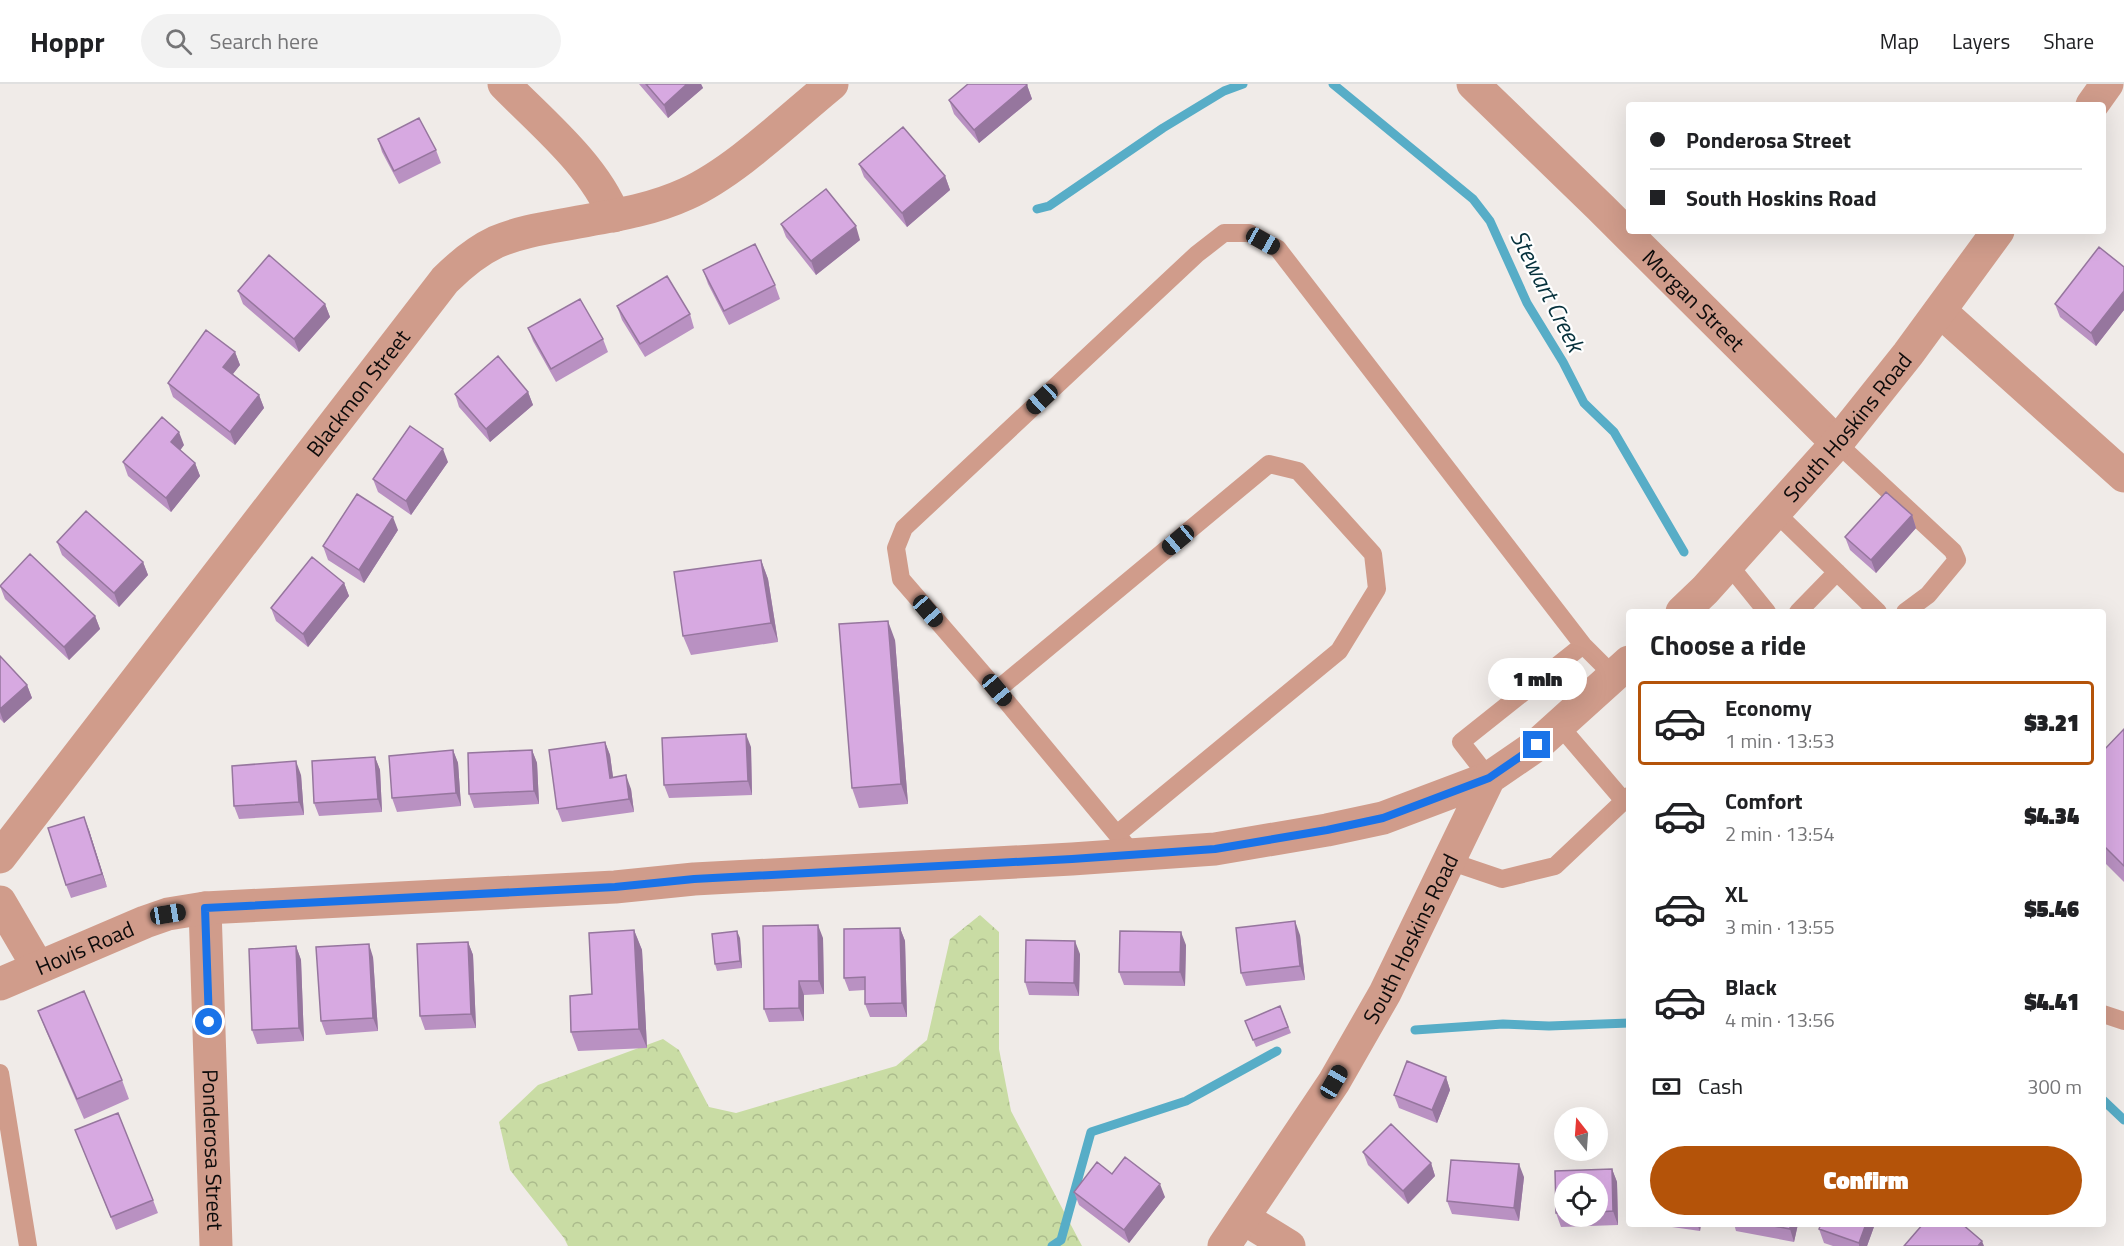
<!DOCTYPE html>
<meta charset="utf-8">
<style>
body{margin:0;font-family:"Titillium Web",sans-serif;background:#f2f2f2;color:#202124;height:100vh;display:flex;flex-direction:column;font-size:22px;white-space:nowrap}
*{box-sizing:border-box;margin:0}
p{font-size:20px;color:#757577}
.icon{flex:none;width:33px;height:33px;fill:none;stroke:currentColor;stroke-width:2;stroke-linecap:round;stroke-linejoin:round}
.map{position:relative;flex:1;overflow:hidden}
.side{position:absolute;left:1626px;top:525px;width:480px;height:618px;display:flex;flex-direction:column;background:#fff;border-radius:6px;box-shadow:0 6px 24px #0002}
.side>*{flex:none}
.banner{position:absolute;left:1626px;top:18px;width:480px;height:132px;border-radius:6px;box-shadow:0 6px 24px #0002;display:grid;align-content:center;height:132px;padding:0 24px;background:#fff}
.needle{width:39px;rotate:343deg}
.buttons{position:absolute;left:1554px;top:1023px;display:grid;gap:12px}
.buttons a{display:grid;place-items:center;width:54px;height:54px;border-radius:50%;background:#fff;box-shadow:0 6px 24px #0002;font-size:30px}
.end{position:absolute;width:27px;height:27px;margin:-14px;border:8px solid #1a73e8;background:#fff;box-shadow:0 0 0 3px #fff}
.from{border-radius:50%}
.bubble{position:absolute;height:42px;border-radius:21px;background:#fff;box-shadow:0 6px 24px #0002;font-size:20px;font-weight:800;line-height:42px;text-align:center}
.car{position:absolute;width:18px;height:36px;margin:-18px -9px;border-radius:8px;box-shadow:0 0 4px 2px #0007;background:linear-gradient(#222 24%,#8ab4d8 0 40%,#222 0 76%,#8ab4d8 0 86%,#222 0)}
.banner b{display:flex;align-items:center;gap:21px;height:57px;font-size:22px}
.banner b+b{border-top:2px solid #e0e0e0}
.banner i{width:15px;height:15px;background:#202124}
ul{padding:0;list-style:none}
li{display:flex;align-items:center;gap:18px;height:84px;margin:0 12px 9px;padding:0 12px;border:3px solid transparent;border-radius:6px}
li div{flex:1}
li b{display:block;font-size:22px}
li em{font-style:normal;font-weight:800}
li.current{border-color:#b45309}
li>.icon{width:54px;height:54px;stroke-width:1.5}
h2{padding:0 24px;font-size:27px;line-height:72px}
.pay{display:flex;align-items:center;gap:15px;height:66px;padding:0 24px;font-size:22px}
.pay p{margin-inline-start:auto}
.primary-button{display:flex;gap:12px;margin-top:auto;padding:12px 24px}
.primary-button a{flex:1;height:69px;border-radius:36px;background:#b45309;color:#fff;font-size:24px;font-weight:800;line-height:69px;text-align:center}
header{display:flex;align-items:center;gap:36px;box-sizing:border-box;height:84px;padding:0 30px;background:#fff;border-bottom:2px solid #e0e0e0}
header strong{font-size:28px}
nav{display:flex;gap:33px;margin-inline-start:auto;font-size:21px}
.search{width:420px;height:54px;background:#f2f2f2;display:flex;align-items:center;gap:15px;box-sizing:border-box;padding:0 21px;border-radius:33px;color:#757577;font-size:22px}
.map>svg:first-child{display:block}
.forest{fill:url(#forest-crowns)}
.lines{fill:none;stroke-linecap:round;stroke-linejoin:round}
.stream{stroke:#57adc7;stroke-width:9}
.service{stroke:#d09c8b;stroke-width:18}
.minor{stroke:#d09c8b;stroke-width:33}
.tertiary{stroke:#d09c8b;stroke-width:33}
.wall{fill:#b991c2;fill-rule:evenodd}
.shaded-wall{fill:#96769e}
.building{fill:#d7a9e1;stroke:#96769e;stroke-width:1.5}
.route{stroke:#1a73e8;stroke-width:8}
.labels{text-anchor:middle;stroke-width:4.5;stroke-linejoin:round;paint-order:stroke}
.street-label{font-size:22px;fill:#0d0b0b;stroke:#fff}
.water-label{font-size:24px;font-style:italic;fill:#06313c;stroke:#fff}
</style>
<header>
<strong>Hoppr</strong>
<div class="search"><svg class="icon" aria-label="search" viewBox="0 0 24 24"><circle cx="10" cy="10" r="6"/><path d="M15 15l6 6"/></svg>Search here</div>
<nav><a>Map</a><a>Layers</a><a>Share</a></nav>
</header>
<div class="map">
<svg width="2124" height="1162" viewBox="0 0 2124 1162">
<defs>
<pattern id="forest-crowns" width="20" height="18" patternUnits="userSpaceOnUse" patternTransform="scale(1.5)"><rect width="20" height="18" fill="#c9dca4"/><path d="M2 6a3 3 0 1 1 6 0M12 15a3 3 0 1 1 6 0" fill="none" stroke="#abbb8c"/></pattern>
</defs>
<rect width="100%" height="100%" fill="#f0ebe8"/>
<path class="forest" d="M980 831 999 848V965L1011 1027 1082 1162H568L564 1154 510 1086 499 1038 538 1001 663 955 679 966 709 1023 736 1029 896 982 927 956 950 855Z"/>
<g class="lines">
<path class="stream" d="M1333 0 1473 115 1490 137 1527 219 1563 278 1584 319 1614 348 1684 468
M1037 125 1049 122 1163 44 1224 7 1243 0
M1415 946 1503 940 1549 942 1629 939
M2103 1016 2124 1036
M1052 1162 1061 1156 1091 1048 1186 1017 1277 967"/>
<path class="service" d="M1837 359 1953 467 1957 476 1928 511 1905 528
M1775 428 1878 528
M1729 481 1767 528
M1798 528 1837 488
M997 606 1269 380 1298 387 1373 470 1377 505 1339 567 1117 750
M1559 641 1624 717
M1489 694 1461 658 1583 561
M1134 771 997 606 901 495 896 464 904 444 1197 170 1224 149H1249L1278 165 1583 561 1614 592
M1449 777 1502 795 1555 782 1629 712
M2103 930 2124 937
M0 989 28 1162"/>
<g class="minor">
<path d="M504 0C541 38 594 81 614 132"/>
<path id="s1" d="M1473 0 1600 123 1837 359"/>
<path d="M1940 227 2124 392"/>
<path id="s2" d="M0 773 445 196C459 182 477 167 496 158 517 149 539 145 562 141 604 133 647 128 686 110 735 88 789 35 832 0"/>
<path d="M0 818 38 883"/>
<path id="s3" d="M205 824 216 1162"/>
<path d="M1243 1134 1289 1162"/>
</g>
<g class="tertiary">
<path d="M2092 21 2107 0"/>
<path id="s4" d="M1682 528 1705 506 1837 359 1908 270 1998 147"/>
<path id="s5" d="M0 900 145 838 168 830 205 824 615 803 694 795 1072 775 1215 765 1327 746 1383 734 1489 694"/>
<path id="s6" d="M1224 1162 1334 998 1385 909 1489 694 1537 661 1629 578"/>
</g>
</g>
<path class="wall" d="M639 0H701L703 4 668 34Z
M1027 1 1032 15 979 59 954 30 949 16Z
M378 55 436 66 441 79 399 100 382 68Z
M859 80 945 92 950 106 907 143 864 93Z
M781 140 860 156 816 191 786 153Z
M2124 183V226L2096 262 2060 233 2055 220Z
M703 186 775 201 780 215 729 241 708 200Z
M238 207 325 220 330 233 299 268 243 220Z
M617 222 690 230 694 244 645 273 622 236Z
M528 244 603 255 608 268 556 298 533 257Z
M235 268 240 281 233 290 259 311 264 324 235 361 173 313 168 299Z
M528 308 533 321 490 358 459 323 455 310Z
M184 361 180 366 195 379 200 392 171 428 128 392 123 378Z
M448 378 411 431 378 408 373 395Z
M1912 431 1916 444 1876 489 1850 466 1845 453Z
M398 446 364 499 328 476 323 462Z
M57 458 143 478 148 491 119 523 62 471Z
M761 476 768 495 778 558 691 571 683 552Z
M344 499 349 512 308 563 276 537 271 524Z
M0 502 95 532 100 545 69 576 5 515Z
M895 556 908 720 859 724 852 704Z
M0 572 27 601 32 614 4 639 0 635Z
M2124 645V798L2103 777V667Z
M605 658 610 671 613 694 631 705 634 728 562 738 557 725Z
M751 663 752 711 669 714 664 701Z
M453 666 458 679 461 722 397 728 392 714Z
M532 666 537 679 539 720 474 724 469 710Z
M375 673 380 686 382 728 319 732 314 719Z
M301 691 304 731 239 735 234 722Z
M89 746 107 803 71 814 66 801Z
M900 844 905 857 907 933H870L865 920V906L849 907 844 894Z
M634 846 642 866 647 964 578 967 571 948 592 910Z
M1300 851 1305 896 1246 902 1241 889Z
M740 854 742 884 717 887 715 880Z
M823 854 824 910 804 911V937L769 938 764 925Z
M468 858 473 871 476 944 425 946 420 932Z
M1186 861 1185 902 1124 901 1119 888Z
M296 862 301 876 304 957 257 960 252 946Z
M1080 870 1079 912 1029 911 1025 898Z
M373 873 378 947 326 951 321 937Z
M1280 922 1291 949 1256 963 1245 937Z
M38 927 122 996 129 1015 84 1035 46 947Z
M1446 993 1450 1006 1437 1039 1399 1024 1394 1011Z
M75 1046 153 1116 158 1129 116 1146Z
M1363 1068 1431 1079 1435 1092 1408 1120 1368 1081Z
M1612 1085 1617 1098 1618 1141 1561 1143 1556 1129 1555 1087ZM1564 1100H1598V1132H1564Z
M1112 1090 1165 1113 1129 1159 1079 1121 1074 1108Z
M1524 1093 1519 1137 1452 1130 1447 1117Z
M1651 1140H1701L1700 1147Z
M1734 1140H1798L1794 1158 1736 1147Z
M1821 1140H1875L1867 1162H1833L1824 1159 1819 1145Z"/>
<path class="shaded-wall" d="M687 0H701L703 4 668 34 664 21Z
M1027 1 1032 15 979 59 974 46Z
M945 92 950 106 907 143 902 129Z
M856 142 860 156 816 191 811 177Z
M2124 207V226L2096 262 2091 249Z
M325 220 330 233 299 268 294 255Z
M235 268 240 281 228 296 223 283Z
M528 308 533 321 490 358 486 345Z
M259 311 264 324 235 361 230 348Z
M179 348 184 361 176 372 171 358Z
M443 365 448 378 411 431 406 417Z
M195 379 200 392 171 428 166 414Z
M1912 431 1916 444 1876 489 1871 476Z
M393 433 398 446 364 499 359 486Z
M761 476 768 495 778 558 771 539Z
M143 478 148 491 119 523 114 509Z
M344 499 349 512 308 563 303 550Z
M95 532 100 545 69 576 64 563Z
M888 537 895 556 908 720 901 700Z
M27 601 32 614 4 639 0 628V625Z
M746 650 751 663 752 711 748 697Z
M605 658 610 671 615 707 610 694Z
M453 666 458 679 461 722 456 709Z
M532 666 537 679 539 720 534 707Z
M375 673 380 686 382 728 378 715Z
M296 677 301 691 304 731 299 718Z
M626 691 631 705 634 728 629 715Z
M84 733 89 746 107 803 102 790Z
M1295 837 1300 851 1305 896 1300 882Z
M818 841 823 854 824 910 819 897Z
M900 844 905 857 907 933 902 919Z
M634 846 642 866 647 964 639 945Z
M737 847 740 854 742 884 740 877Z
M1181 848 1186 861 1185 902 1180 888Z
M1075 857 1080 870 1079 912 1074 899Z
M468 858 473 871 476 944 471 930Z
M369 860 373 873 378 947 373 934Z
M296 862 301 876 304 957 299 944Z
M799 897 804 911V937L799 924Z
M1446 993 1450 1006 1437 1039 1432 1026Z
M1431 1079 1435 1092 1408 1120 1403 1107Z
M1519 1080 1524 1093 1519 1137 1514 1124Z
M1612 1085 1617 1098 1618 1141 1613 1127Z
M1160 1100 1165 1113 1129 1159 1124 1146Z
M1697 1140H1701L1700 1147Z
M1790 1140H1798L1794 1158 1790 1145Z
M1866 1140H1875L1867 1162H1859V1159Z
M1982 1157 1984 1162H1978Z"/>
<path class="building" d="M646 0H687L664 21Z
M968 0H1026L1027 1 974 46 949 16Z
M419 34 436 66 394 87 378 55Z
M903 43 945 92 902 129 859 80Z
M826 105 856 142 811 177 781 140Z
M755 160 775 201 724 227 703 186Z
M2099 163 2124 183V207L2091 249 2055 220Z
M269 171 325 220 294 255 238 207Z
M667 192 690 230 640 260 617 222Z
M580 215 603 255 551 285 528 244Z
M206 246 235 268 223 283 259 311 230 348 168 299Z
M498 272 528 308 486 345 455 310Z
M162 333 179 348 171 358 195 379 166 414 123 378Z
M410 342 443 365 406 417 373 395Z
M1886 408 1912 431 1871 476 1845 453Z
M357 410 393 433 359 486 323 462Z
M86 427 143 478 114 509 57 458Z
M30 470 95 532 64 563 0 502Z
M312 473 344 499 303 550 271 524Z
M761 476 771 539 683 552 674 488Z
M888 537 901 700 852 704 839 540Z
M0 572 27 601 0 625Z
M2124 645V782L2103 761V667Z
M746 650 748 697 664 701 662 654Z
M605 658 610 694 626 691 629 715 557 725 549 666Z
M453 666 456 709 392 714 389 672Z
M532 666 534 707 469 710 468 669Z
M375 673 378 715 314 719 312 677Z
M296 677 299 718 234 722 232 682Z
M84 733 102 790 66 801 48 744Z
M1295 837 1300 882 1241 889 1236 844Z
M818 841 819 897H799V924L764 925 763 842Z
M900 844 902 919 865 920V893L844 894V845Z
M634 846 639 945 571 948 570 912 592 910 589 849Z
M737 847 740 877 715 880 712 850Z
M1120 847 1181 848 1180 888H1119Z
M1026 856 1075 857 1074 899 1025 898Z
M468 858 471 930 420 932 417 860Z
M369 860 373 934 321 937 316 863Z
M296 862 299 944 252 946 249 865Z
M84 907 122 996 77 1015 38 927Z
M1280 922 1288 943 1253 956 1245 937Z
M1407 977 1446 993 1432 1026 1394 1011Z
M118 1029 153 1116 111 1133 75 1046Z
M1391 1040 1431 1079 1403 1107 1363 1068Z
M1125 1073 1160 1100 1124 1146 1074 1108 1097 1078 1112 1090Z
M1451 1076 1519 1080 1514 1124 1447 1117Z
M1612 1085 1613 1127 1598 1128V1100H1564V1129H1556L1555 1087Z
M1763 1140H1790V1145Z
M1821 1140H1866L1859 1159 1819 1145Z
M1923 1140H1962L1982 1157 1978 1162H1904Z"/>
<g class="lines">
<path class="route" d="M209 938 205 824 615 803 694 795 1072 775 1215 765 1327 746 1383 734 1489 694 1537 661"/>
</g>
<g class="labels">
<g class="street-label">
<text dy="8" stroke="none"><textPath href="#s1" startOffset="309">Morgan Street</textPath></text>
<text dy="8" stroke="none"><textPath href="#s2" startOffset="586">Blackmon Street</textPath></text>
<text dy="8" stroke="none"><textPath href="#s4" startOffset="248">South Hoskins Road</textPath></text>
<text dy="8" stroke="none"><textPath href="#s6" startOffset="360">South Hoskins Road</textPath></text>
<text dy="8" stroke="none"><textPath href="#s5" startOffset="92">Hovis Road</textPath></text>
<text dy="8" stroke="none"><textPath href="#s3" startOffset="242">Ponderosa Street</textPath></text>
</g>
<g class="water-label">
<text transform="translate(1547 207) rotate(63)" y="8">Stewart Creek</text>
</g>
</g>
</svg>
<div class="buttons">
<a><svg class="needle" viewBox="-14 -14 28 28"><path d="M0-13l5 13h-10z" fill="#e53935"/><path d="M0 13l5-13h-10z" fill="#757577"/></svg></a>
<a><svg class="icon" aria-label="locate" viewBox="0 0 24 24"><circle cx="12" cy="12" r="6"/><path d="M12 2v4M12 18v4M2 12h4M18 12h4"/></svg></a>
</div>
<i class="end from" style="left:209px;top:938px"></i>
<i class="end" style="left:1537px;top:661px"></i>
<div class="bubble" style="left:1488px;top:574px;width:99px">1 min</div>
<i class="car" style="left:1263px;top:157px;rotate:119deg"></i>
<i class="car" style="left:1042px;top:315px;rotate:227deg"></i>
<i class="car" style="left:1178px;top:456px;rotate:230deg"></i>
<i class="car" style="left:928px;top:527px;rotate:139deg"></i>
<i class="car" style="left:997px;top:606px;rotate:140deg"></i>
<i class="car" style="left:168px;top:830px;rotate:81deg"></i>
<i class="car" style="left:1334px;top:998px;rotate:30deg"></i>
<div class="banner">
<b><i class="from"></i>Ponderosa Street</b>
<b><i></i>South Hoskins Road</b>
</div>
<section class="side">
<h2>Choose a ride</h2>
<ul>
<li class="current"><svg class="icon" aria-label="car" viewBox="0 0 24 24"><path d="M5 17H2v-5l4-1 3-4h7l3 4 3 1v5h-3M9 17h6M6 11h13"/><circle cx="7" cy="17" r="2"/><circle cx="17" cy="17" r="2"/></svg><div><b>Economy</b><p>1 min · 13:53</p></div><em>$3.21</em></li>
<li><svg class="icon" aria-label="car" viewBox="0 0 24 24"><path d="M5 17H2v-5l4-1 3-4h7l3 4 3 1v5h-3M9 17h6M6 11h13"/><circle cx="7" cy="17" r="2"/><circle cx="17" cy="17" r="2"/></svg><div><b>Comfort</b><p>2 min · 13:54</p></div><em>$4.34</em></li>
<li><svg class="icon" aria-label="car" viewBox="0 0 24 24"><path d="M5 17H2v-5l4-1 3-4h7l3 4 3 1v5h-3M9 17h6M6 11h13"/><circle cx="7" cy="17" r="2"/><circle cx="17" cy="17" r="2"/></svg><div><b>XL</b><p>3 min · 13:55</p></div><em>$5.46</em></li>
<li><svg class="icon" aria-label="car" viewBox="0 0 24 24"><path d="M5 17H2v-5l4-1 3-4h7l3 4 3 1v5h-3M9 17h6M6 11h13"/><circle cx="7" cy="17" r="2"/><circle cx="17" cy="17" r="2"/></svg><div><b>Black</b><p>4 min · 13:56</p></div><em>$4.41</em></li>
</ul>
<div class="pay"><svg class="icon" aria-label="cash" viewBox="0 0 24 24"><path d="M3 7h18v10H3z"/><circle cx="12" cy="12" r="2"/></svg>Cash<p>300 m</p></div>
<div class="primary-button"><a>Confirm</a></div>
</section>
</div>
